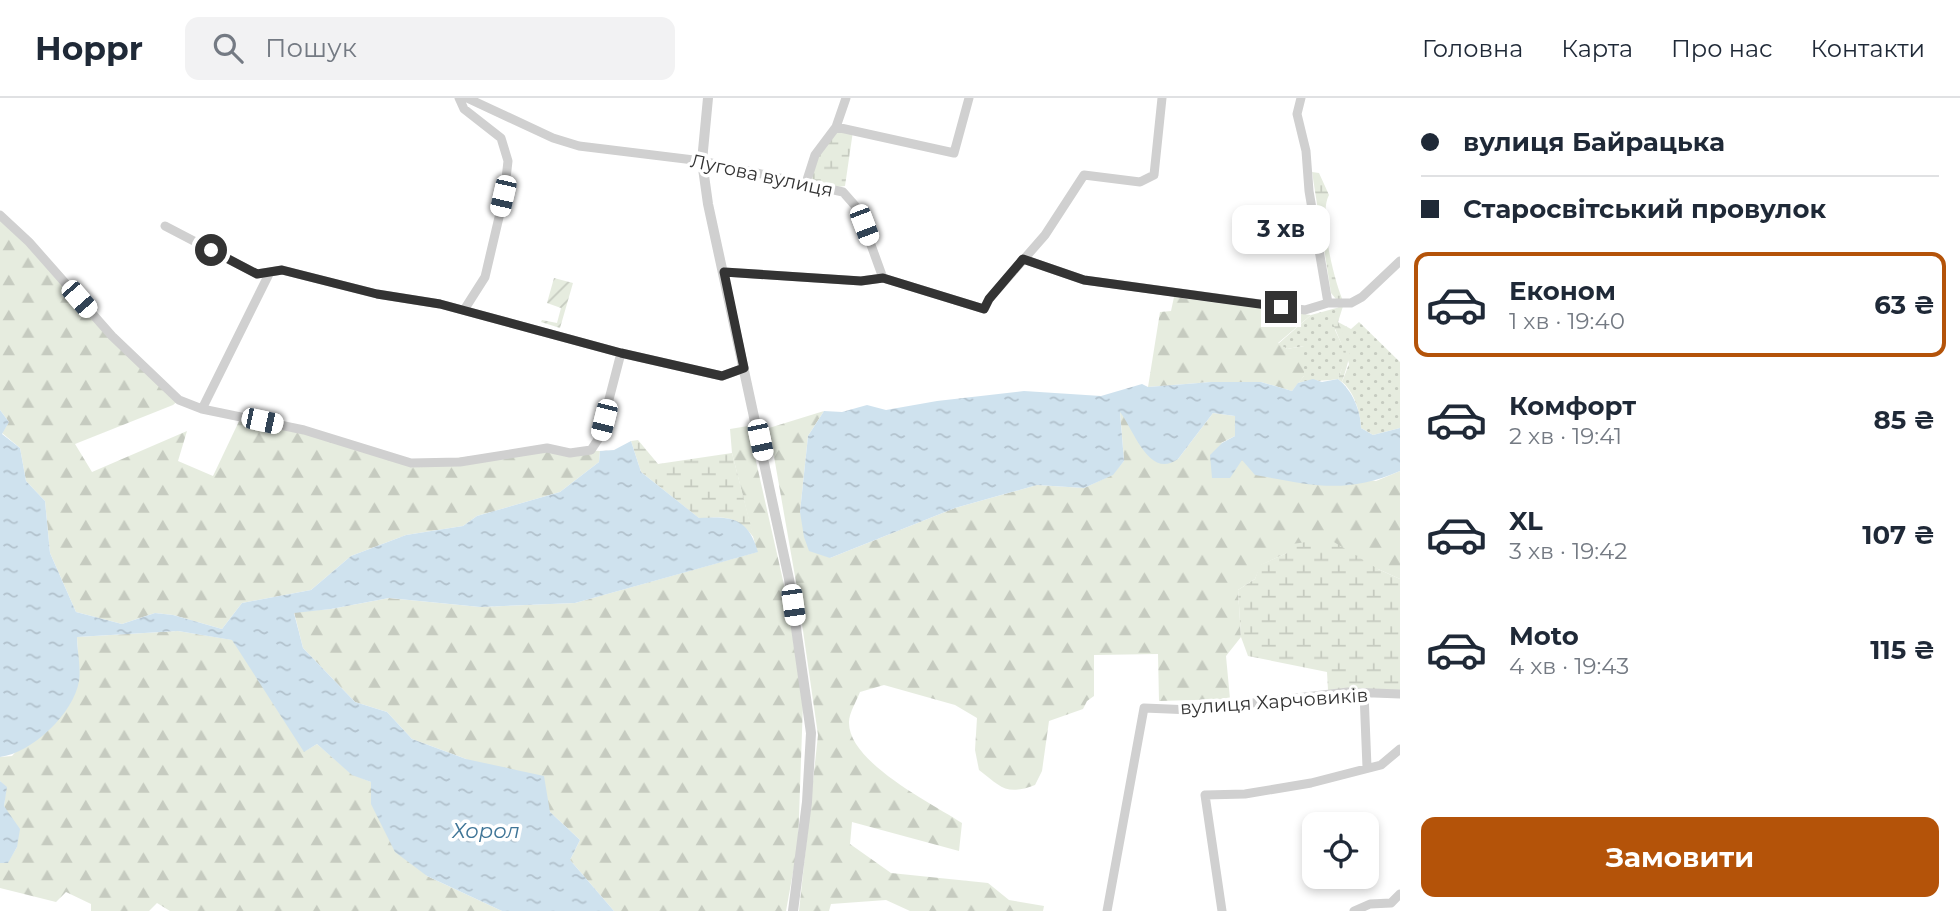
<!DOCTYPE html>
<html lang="uk">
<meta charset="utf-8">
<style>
body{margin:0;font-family:Montserrat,sans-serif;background:#f2f2f3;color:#1f2937;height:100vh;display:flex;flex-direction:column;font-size:26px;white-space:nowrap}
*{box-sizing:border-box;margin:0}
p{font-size:23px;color:#747a83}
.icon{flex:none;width:38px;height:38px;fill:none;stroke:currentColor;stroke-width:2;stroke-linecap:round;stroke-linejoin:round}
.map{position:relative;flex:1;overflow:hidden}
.panel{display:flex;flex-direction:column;background:#fff;width:560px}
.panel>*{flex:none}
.guide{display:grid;align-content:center;height:154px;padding:0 21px;background:#fff}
.buttons{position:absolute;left:1302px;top:714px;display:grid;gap:14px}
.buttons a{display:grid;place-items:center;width:77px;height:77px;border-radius:14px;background:#fff;box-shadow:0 4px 10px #0003;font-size:35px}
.end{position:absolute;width:32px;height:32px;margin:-16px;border:9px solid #333;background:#fff;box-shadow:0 0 0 4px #fff}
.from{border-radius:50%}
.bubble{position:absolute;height:49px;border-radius:14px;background:#fff;box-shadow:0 4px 10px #0003;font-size:23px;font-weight:700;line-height:49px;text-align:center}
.car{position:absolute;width:21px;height:42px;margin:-21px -10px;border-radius:9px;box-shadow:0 0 5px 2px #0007;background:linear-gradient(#fff 24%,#345 0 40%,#fff 0 76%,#345 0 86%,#fff 0)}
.guide b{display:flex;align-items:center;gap:24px;height:66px;font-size:26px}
.guide b+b{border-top:2px solid #e0e1e3}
.guide i{width:18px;height:18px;background:#1f2937}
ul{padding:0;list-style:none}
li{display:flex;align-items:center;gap:21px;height:105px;margin:0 14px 10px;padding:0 7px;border:4px solid transparent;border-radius:14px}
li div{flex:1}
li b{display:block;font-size:26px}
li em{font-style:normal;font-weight:700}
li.selected{border-color:#b45309}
li>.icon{width:63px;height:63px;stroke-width:1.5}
.button{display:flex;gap:14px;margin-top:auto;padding:14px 21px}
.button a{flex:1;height:80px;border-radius:14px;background:#b45309;color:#fff;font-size:28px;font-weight:700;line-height:80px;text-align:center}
header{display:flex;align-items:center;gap:42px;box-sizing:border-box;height:98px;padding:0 35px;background:#fff;border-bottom:2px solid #e0e1e3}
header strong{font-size:33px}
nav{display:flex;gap:38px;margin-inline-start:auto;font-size:24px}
.search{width:490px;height:63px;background:#f2f2f3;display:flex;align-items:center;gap:18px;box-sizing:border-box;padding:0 24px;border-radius:14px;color:#747a83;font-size:26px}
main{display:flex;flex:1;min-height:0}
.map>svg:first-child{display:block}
.grass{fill:url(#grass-dots)}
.forest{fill:url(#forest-firs)}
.wetland{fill:url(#wetland-marsh)}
.garden{fill:url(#garden-furrows)}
.water{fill:url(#water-ripples)}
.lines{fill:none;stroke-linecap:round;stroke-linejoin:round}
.minor{stroke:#d0d0d0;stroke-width:9}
.tertiary{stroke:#d0d0d0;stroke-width:10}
.route{stroke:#333;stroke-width:9}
.labels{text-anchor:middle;stroke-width:7;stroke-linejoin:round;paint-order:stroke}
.street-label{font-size:19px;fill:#333;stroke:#fff}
.water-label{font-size:21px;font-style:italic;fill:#3f7597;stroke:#fff}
</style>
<header>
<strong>Hoppr</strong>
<div class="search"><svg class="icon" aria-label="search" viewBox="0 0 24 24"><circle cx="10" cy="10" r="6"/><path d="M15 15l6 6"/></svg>Пошук</div>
<nav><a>Головна</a><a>Карта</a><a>Про нас</a><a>Контакти</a></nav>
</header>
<main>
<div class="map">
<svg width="1400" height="813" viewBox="0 0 1400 813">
<defs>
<pattern id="grass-dots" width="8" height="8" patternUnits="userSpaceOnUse" patternTransform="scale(1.75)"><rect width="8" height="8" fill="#e6ecdf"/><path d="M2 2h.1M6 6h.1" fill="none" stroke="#c6cbc0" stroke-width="1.8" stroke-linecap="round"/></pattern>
<pattern id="forest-firs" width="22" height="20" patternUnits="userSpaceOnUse" patternTransform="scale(1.75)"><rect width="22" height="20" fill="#e6ecdf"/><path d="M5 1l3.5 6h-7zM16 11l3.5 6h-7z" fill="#c6cbc0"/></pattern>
<pattern id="wetland-marsh" width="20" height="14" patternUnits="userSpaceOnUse" patternTransform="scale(1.75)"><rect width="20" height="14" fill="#e6ecdf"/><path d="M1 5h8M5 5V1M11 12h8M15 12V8" fill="none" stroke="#c6cbc0"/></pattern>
<pattern id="garden-furrows" width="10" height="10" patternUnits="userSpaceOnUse" patternTransform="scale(1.75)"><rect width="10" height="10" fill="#e6ecdf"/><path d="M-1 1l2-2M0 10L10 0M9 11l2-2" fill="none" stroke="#c6cbc0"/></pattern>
<pattern id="water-ripples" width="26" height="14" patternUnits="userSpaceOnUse" patternTransform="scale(1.75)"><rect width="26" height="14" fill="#cfe2ee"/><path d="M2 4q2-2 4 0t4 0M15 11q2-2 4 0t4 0" fill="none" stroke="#b2c2cd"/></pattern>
</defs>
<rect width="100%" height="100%" fill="#fff"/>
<path class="grass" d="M1340 209 1335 232 1344 251 1345 263 1338 281C1324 284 1312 281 1298 285L1304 278V248L1287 251 1278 246 1311 217Z
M1338 224 1351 231 1359 224 1400 264V330L1373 337 1361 330C1361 316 1354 293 1342 284L1349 266Z"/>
<path class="forest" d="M0 117 179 302 173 307 75 346 92 374 187 333 178 363 213 378 241 319 411 365 547 350 600 353 599 364 560 394 477 418 463 428 406 437 351 458 311 492 242 505 222 531 173 517 155 515 122 526 76 514 50 455 45 403 26 383 20 350 2 335 9 324 0 312Z
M1174 199 1311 217 1278 245 1287 251 1304 248V278L1292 293 1261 284H1211L1148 289 1160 214 1171 213Z
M824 313 808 338 800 414 830 460 955 410 1037 387 1084 390 1112 377 1124 363 1120 313 1124 319 1178 361 1213 315 1235 318V338L1221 345 1242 361 1376 383 1400 373V481L1378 471 1287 455 1261 467 1255 481 1238 492 1241 539 1226 558 1230 601 1159 603 1158 556 1094 557V598L1087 603 1083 611 1049 623 1042 673 1035 687C1006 698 1001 689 979 672L975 652 977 620 955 607 884 587 860 594C857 602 849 615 849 624 848 664 931 705 962 725L959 753 852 724 850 746 891 775 988 785 1009 802 1044 808 1043 813H910L886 802 831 806 829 813H799L818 637 796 484 769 330Z
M748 328 787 500 803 606 798 747 786 813H614L570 762 580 742 550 714 466 661 412 641 387 614 355 604 303 550 294 514 331 511 389 500 480 509 575 505 757 454 732 355 730 331Z
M178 533 233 542 305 653 317 646 352 676 371 684 372 706 427 778 502 813H170L157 805 149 813H91V806L66 794 56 804 0 790V765L8 764 17 749 4 708 6 690 0 683V659L12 658 79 583 77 539Z"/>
<path class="wetland" d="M836 29 853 33 845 88 838 89 807 80 815 57Z
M1312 74 1319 75 1329 97C1318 117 1334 184 1344 205L1338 224C1352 254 1352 253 1342 284L1338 281C1350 253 1341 248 1332 223L1340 206 1331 195Z
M638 342 658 366 732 355 754 440C738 418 725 418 700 421L641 374 631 343Z
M1329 441 1378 471 1400 481V596L1328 592 1327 574 1248 558 1241 539 1238 492 1255 481 1260 467 1287 455 1292 446Z"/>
<path class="garden" d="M554 180 573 185 560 230 541 224 542 222 557 225 561 210 547 205Z"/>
<path class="water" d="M1313 281 1322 284 1338 281C1352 292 1361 313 1361 330L1373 337 1400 330V373C1345 397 1311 387 1255 377L1242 362 1230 380H1212L1210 357 1222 345 1235 338V318L1213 315 1178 361C1149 382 1134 332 1120 314L1124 363 1113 377 1084 390 1037 387 955 410 830 460 809 453 804 439 800 414 808 338 824 313 842 314 867 307 886 312 937 303 1024 293 1101 298 1142 286 1148 289 1211 284H1261L1292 293 1298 285Z
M0 312 9 324 2 336 20 350 26 383 45 403 50 455 76 514 122 526 155 515 173 517 222 531 242 505 311 492 351 458 406 437 463 428 477 418 560 394 599 364 600 353 614 352 631 343 641 374 699 420C731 418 748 419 758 454L575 505 480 509 389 500 331 511 294 515 303 550 355 604 387 614 412 641 466 661 544 678 550 714 580 742 570 762 614 813H502L427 778 395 754 371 706V684L352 677 317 646 304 654 232 542 178 533 77 539C77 552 81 569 79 583 74 615 32 655 0 659Z
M0 683 7 689 4 708 20 731 17 749 8 765H0Z"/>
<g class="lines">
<path class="minor" d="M459 0 464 11 501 40 508 63 504 98 485 179 464 212
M467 0 553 40 579 48 702 63 843 94 858 111 883 180
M1301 0 1297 16 1306 53 1309 93 1328 205
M836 29 954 55 969 0
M806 85 815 57 836 29 846 0
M0 117 29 144 112 238 179 302 202 311 304 332 411 365 460 364 547 350 570 355 591 352 599 340 621 255
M165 128 257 176 270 174
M1023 161 1084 182 1305 212 1328 205H1351L1362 199 1400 163
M724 174 861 183 883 180 984 211 989 201 1045 137 1084 77 1140 84 1154 77 1162 0
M202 311 270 174 282 172 377 196 440 206 621 255 722 278 744 270
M1364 595 1367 669
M1107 813 1144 610 1192 612 1348 594 1400 596
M1222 813 1205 697 1245 696 1311 685 1381 667 1400 651
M1354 813 1370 806 1391 805 1400 796"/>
<path class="tertiary" d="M708 0 702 63 708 106 789 481 811 635 807 704 793 813"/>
</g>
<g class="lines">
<path class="route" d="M211 152 257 176 282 172 377 196 440 206 621 255 722 278 744 270 724 174 861 183 883 180 984 211 989 201 1023 161 1084 182 1281 209"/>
</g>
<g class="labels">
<g class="street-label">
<text transform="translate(762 77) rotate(12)" y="7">Лугова вулиця</text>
<text transform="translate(1274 603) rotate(-4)" y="7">вулиця Харчовиків</text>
</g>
<g class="water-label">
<text x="486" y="740">Хорол</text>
</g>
</g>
</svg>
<div class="buttons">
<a><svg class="icon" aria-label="locate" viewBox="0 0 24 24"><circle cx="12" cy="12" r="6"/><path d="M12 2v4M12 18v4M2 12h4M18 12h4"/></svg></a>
</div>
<i class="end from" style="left:211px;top:152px"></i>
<i class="end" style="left:1281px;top:209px"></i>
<div class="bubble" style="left:1232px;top:107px;width:98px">3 хв</div>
<i class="car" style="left:503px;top:98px;rotate:193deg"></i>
<i class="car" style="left:864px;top:127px;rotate:159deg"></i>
<i class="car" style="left:79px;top:201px;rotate:139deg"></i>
<i class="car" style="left:604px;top:322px;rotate:194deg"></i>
<i class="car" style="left:262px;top:323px;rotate:102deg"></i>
<i class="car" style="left:760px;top:342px;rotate:168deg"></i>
<i class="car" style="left:793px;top:507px;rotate:172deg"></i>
</div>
<section class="panel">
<div class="guide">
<b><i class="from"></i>вулиця Байрацька</b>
<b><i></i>Старосвітський провулок</b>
</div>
<ul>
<li class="selected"><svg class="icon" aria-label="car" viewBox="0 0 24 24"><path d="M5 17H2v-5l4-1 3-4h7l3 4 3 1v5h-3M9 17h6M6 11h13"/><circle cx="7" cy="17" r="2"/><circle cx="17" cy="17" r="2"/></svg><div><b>Економ</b><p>1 хв · 19:40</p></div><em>63 ₴</em></li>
<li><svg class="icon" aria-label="car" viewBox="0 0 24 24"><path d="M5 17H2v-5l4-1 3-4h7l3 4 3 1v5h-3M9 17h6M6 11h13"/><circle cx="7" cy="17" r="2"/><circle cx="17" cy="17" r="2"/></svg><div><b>Комфорт</b><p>2 хв · 19:41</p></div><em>85 ₴</em></li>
<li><svg class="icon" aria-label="car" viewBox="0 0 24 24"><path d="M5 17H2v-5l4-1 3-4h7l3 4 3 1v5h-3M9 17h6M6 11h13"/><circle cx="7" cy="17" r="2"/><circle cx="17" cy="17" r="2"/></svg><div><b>XL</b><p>3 хв · 19:42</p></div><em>107 ₴</em></li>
<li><svg class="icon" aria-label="car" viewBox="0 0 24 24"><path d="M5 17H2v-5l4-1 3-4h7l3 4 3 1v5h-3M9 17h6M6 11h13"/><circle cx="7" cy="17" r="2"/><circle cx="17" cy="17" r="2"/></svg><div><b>Moto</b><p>4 хв · 19:43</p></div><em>115 ₴</em></li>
</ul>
<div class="button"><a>Замовити</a></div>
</section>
</main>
